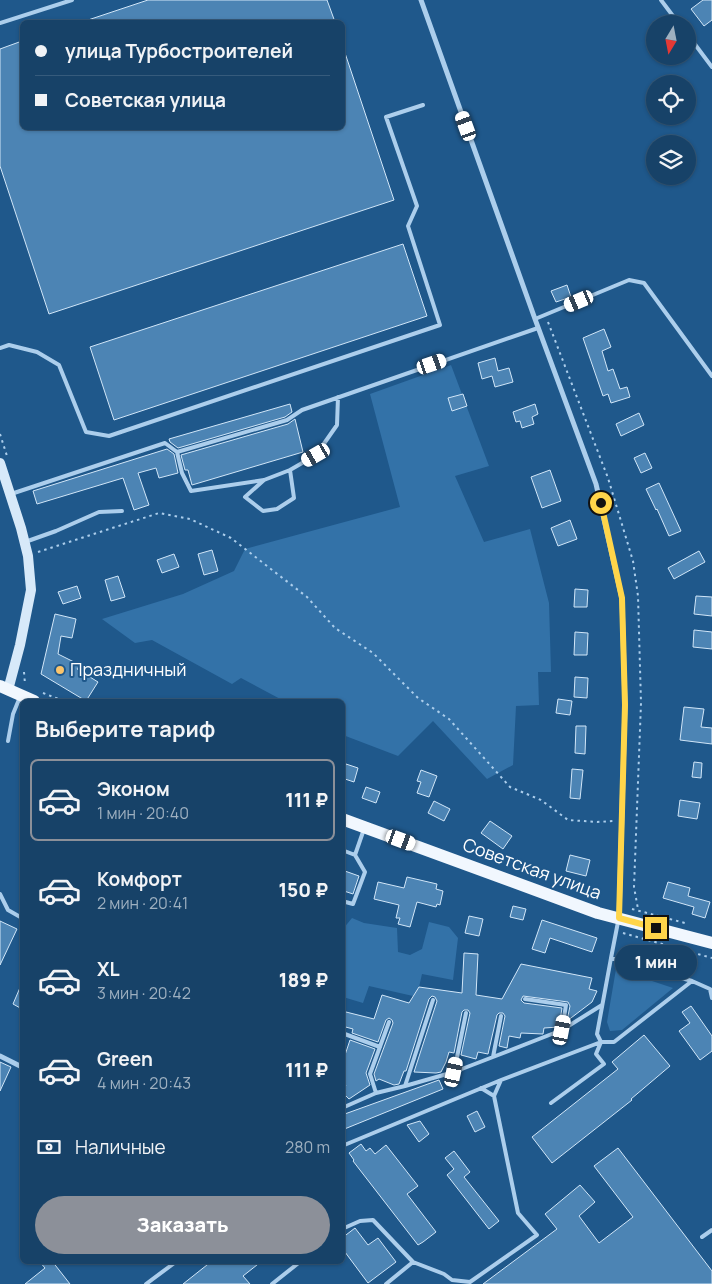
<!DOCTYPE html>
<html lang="ru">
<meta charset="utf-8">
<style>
body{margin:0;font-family:Manrope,sans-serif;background:#20496e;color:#f1f3f6;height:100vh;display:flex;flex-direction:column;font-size:19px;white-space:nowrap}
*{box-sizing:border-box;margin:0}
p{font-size:16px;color:#9eb0c0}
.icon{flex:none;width:28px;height:28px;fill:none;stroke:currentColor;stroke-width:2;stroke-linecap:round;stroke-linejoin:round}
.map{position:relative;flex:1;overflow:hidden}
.details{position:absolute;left:20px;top:699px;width:325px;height:565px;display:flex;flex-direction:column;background:#174268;border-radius:8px;box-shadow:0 1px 4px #0004,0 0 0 1px #365b7c}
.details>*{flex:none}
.guide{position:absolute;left:20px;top:20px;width:325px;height:110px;border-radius:8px;box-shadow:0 1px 4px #0004,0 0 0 1px #365b7c;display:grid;align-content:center;height:110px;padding:0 15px;background:#174268}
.needle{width:32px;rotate:190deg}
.fabs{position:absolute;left:646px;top:15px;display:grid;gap:10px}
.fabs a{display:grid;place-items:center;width:50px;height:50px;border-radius:50%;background:#174268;box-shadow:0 1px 4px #0004,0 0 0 1px #365b7c;font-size:25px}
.end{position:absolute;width:22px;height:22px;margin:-11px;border:6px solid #ffd54a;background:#111;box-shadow:0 0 0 2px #111}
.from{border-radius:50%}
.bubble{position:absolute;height:35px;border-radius:18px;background:#174268;box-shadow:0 1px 4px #0004,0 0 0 1px #365b7c;font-size:16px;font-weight:800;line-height:35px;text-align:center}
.car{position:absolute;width:15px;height:30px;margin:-15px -8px;border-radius:6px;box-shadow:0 0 4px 1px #0007;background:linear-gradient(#fff 24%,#345 0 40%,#fff 0 76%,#345 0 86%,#fff 0)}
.guide b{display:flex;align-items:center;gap:18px;height:48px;font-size:19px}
.guide b+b{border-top:1px solid #365b7c}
.guide i{width:12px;height:12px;background:#f1f3f6}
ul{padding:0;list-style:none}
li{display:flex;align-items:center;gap:15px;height:82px;margin:0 10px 8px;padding:0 5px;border:2px solid transparent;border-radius:8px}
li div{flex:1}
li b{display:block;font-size:19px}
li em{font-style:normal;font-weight:800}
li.active{border-color:#8c9099}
li>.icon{width:45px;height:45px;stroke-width:1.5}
h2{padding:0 15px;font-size:22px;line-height:60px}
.pay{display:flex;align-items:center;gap:12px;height:55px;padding:0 15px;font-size:19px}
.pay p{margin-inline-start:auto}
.button{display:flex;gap:10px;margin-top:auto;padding:10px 15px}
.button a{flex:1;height:58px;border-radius:30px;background:#8c9099;color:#fff;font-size:20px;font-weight:800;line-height:58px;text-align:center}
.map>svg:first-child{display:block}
.green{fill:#3372a8}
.building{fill:#4c84b4;stroke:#d1e6f8}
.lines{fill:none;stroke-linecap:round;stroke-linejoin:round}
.path{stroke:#acceec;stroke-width:2;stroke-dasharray:2.5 4;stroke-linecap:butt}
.lane{stroke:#acceec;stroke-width:4}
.street{stroke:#acceec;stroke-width:5}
.secondary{stroke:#d7e9f9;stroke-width:10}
.primary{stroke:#f1f7fe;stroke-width:12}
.route{stroke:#ffd54a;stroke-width:6}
.poi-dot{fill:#fac46c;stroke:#1f588b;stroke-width:2}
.labels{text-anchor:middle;stroke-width:4;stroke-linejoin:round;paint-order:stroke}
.poi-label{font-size:18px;fill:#fff;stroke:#1f588b;text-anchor:start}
.street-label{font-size:18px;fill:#fff;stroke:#1f588b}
</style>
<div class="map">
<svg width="712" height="1284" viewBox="0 0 712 1284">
<rect width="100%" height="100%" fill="#1f588b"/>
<path class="green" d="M451 365 489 466 455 476 484 542 530 529 549 603 551 672H538L539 705 516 706 513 765 487 779 433 721 398 756 343 735 342 701H284L241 678 232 684 152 640 135 643 102 619 183 594 234 571 245 549 400 507 370 394Z
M352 918 364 923 397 928 398 952 410 955 422 949 429 922 449 927 458 938 453 980 422 974 419 987 413 996 369 986 363 1003 343 997V929Z
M616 969 673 988 622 1030 610 1031 607 1022Z"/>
<path class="building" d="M148 0H327L335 22H85V21Z
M703 0H712V20L704 26 691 9Z
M22 41V128H342V50H344L394 200 49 314 0 166V49Z
M403 244 427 316 114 420 90 347Z
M567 285 571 297 556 302 551 291Z
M604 329 611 347 602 351 608 371 613 369 620 389 627 387 630 397 611 403 608 394 603 396 583 338Z
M495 358 498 371 509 368 513 382 495 387 492 376 482 379 478 363Z
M463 394 467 406 452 411 448 398Z
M290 404 292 412 285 417 178 448 170 442 169 439Z
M535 404 538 414 532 417 534 424 522 428 520 421 516 422 513 412Z
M639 413 644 425 621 436 616 424Z
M295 419 303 452 192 485 188 470H185L181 455 288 424Z
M167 449 174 454 178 473 159 478 156 468 138 473 149 505 134 510 123 478 37 504 33 491Z
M645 453 652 468 641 473 634 458Z
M550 470 561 501 542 508 531 477Z
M659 483 681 531 669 536 657 509 656 510 646 489Z
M570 520 577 539 558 546 551 528Z
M212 550 218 571 204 575 198 554Z
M699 551 705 562 674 579 668 568Z
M174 554 179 567 162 573 157 560Z
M118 576 125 597 111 601 105 580Z
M77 586 81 598 63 604 58 592Z
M575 589 588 590 587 607H574Z
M696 596 712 597V616L694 614Z
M55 614 76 619 72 638 61 636 58 654 80 665 77 669 98 682 86 701 41 674Z
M694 630 712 632V649L693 647Z
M575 632 588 633 587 655H574Z
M575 677 588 678 587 698 574 697Z
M558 699 572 701 570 715 556 713Z
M684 707 704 709 701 727 712 728V744L680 740Z
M576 726H586L585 754 575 753Z
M694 762 702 763 701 778 692 777Z
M346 764 358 768 354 782 342 778Z
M572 769 583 770 580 799 570 798Z
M421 770 437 776 429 797 417 793 421 782 417 781Z
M366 787 380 792 376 803 362 798Z
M680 800 700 803 697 819 678 816Z
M434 801 450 809 444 821 428 813Z
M490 821 512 836 503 849 481 833Z
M570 855 590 860 586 876 566 871Z
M342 870 359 876 353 894 344 891Z
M407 877 437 884 436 889 443 891 440 905 437 904 436 907 417 902 410 927 398 924 400 918H396L399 905 374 899 378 882 404 888Z
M668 882 690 888 688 896 710 902 705 918 692 914 694 907 663 898Z
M513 906 526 909 523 920 510 917Z
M469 916 483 919 479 936 465 933Z
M542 920 597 938 592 952 550 938 545 953 532 949Z
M0 921 17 929 0 965Z
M464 953 478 954 476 995 502 999 521 964 592 978 589 989 597 991 592 1002 567 1021 570 1006 568 1002 523 996 521 1000 524 1003 562 1008 559 1027 544 1028 543 1034 521 1033 520 1038 509 1036 507 1048 499 1046 505 1016 503 1013H499L497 1015 488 1054 478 1052 476 1059 461 1055 470 1013 468 1010H464L462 1012 454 1053 449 1052 446 1062 441 1072 436 1073 414 1072 437 1001 435 997 432 996 429 999 406 1071H404L399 1084 394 1085 379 1079 376 1081 374 1074 393 1023 392 1020 389 1018 386 1020 378 1042 352 1033 353 1029 342 1026V1011L374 1019 382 995 409 1003 419 987 462 993Z
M22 983V1009L13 1004Z
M691 1006 712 1036V1051L700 1060 679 1031 690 1023 682 1012Z
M644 1035 670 1066 631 1099 632 1100 552 1163 532 1137 618 1069 612 1062Z
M350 1040 375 1049 366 1073 370 1085 349 1099 342 1092 346 1085 342 1083V1054L345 1055Z
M0 1062 11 1067 0 1091Z
M439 1080 443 1089 342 1130V1115Z
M477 1111 485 1127 475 1132 467 1116Z
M420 1121 429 1134 419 1142 407 1125Z
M361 1144 366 1151 370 1148 375 1154 386 1145 418 1186 407 1194 436 1232 423 1242 418 1245 353 1161 354 1160 349 1153Z
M618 1148 712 1271V1284H483L557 1229 545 1214 580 1185 595 1202 579 1216 599 1243 633 1217 594 1166Z
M454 1151 470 1172 464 1177 499 1221 489 1229 447 1175 454 1169 445 1158Z
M355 1228 368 1245 378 1238 396 1262 368 1283 342 1248V1238Z
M39 1261H52L70 1284H25L45 1268Z
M212 1261H262L243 1276 250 1284H183Z"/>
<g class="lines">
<path class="path" d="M548 322 608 478 633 561 638 596 641 703 634 887 638 909
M0 434 7 456
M38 552 159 513 190 519 231 538 307 597 335 628 373 653 418 698 449 719 510 787 541 800 568 820 597 822 614 821
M24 672 25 684
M43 693 64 701
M632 909 685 923
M623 933 712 958"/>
<path class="lane" d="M661 0 679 24
M0 23 72 0
M688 35 712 67
M535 319 629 280 644 283 712 376
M0 348 9 345 37 352 59 365 86 432 109 436 440 325 408 226 417 206 386 117 423 105
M177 452 287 420 302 410 538 328
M290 470 264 480 245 497 263 511 277 509 294 498 290 470 316 455 337 425 338 397
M11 494 165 443 177 452 182 473 191 491 264 480
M25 542 56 531 99 512 122 511
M8 741 13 714 20 697
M342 850 355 855
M0 894 8 910 22 918
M342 901 353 904 365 872 355 855 364 829
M618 922 611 958 692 981 710 989
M611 958 597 1034 601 1042H614L692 981
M710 989 712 998
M525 999 566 1005 562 1030 602 1005
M433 1000 405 1086 454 1072
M466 1013 454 1072 493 1057
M501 1016 493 1057 562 1030
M342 1033 380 1047
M481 1088 494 1096
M376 1093 370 1074 389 1022
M342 1108 376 1093 405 1086
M342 1146 501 1080
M342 1209 344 1214 342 1224
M342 1229 360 1221 373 1220 413 1262
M702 1237 712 1230
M146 1284 177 1261
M272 1284 301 1261
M386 1284 413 1262 444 1274 452 1280 470 1282 537 1235 518 1213 494 1096 501 1080 601 1042 596 1054 604 1064 551 1103"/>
<path class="street" d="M421 0 535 319 596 484 622 599 625 705 619 918
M0 1056 22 1067"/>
<path class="secondary" d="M0 463 21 528 28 556 31 590 20 645 8 690"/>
<path class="primary" d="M0 686 34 701
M342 819 598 913 712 943"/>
</g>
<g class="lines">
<path class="route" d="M601 503 622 598 625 705 619 918 656 928"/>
</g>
<circle class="poi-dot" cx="60" cy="670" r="5"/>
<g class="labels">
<g class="poi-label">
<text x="70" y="676">Праздничный</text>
</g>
<g class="street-label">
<text transform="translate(532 869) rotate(20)" y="6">Советская улица</text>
</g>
</g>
</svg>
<div class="fabs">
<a><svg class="needle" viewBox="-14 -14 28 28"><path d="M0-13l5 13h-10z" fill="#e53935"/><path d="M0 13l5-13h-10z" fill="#9eb0c0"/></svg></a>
<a><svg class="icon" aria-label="locate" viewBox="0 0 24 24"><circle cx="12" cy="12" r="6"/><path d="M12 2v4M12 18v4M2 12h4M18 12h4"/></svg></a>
<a><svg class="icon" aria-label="layers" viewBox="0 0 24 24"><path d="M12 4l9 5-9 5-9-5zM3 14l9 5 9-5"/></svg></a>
</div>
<i class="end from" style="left:601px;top:503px"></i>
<i class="end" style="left:656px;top:928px"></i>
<div class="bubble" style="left:615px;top:945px;width:82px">1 мин</div>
<i class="car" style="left:466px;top:126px;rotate:340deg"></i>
<i class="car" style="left:579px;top:301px;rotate:247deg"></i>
<i class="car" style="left:432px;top:364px;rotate:71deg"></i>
<i class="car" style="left:316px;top:455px;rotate:240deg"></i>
<i class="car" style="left:401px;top:840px;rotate:110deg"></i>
<i class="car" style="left:562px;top:1030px;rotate:11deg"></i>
<i class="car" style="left:454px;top:1072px;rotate:12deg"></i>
<div class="guide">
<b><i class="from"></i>улица Турбостроителей</b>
<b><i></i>Советская улица</b>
</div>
<section class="details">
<h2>Выберите тариф</h2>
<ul>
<li class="active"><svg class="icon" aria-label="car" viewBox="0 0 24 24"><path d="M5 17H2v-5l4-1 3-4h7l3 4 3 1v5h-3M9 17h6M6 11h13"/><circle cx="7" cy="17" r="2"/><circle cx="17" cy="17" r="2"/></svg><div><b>Эконом</b><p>1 мин · 20:40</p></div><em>111 ₽</em></li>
<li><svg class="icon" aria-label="car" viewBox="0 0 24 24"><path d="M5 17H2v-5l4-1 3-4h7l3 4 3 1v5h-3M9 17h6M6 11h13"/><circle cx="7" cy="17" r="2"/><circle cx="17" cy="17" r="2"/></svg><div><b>Комфорт</b><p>2 мин · 20:41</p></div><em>150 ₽</em></li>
<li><svg class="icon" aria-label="car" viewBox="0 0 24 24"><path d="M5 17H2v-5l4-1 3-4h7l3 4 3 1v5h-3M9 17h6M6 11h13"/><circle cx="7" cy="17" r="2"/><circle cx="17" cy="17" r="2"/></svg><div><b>XL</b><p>3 мин · 20:42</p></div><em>189 ₽</em></li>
<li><svg class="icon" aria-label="car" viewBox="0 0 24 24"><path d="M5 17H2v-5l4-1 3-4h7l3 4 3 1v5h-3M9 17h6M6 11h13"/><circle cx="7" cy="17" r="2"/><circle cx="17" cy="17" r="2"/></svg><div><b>Green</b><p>4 мин · 20:43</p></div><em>111 ₽</em></li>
</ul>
<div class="pay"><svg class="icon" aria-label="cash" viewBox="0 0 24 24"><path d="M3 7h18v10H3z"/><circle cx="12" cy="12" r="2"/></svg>Наличные<p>280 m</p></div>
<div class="button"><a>Заказать</a></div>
</section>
</div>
